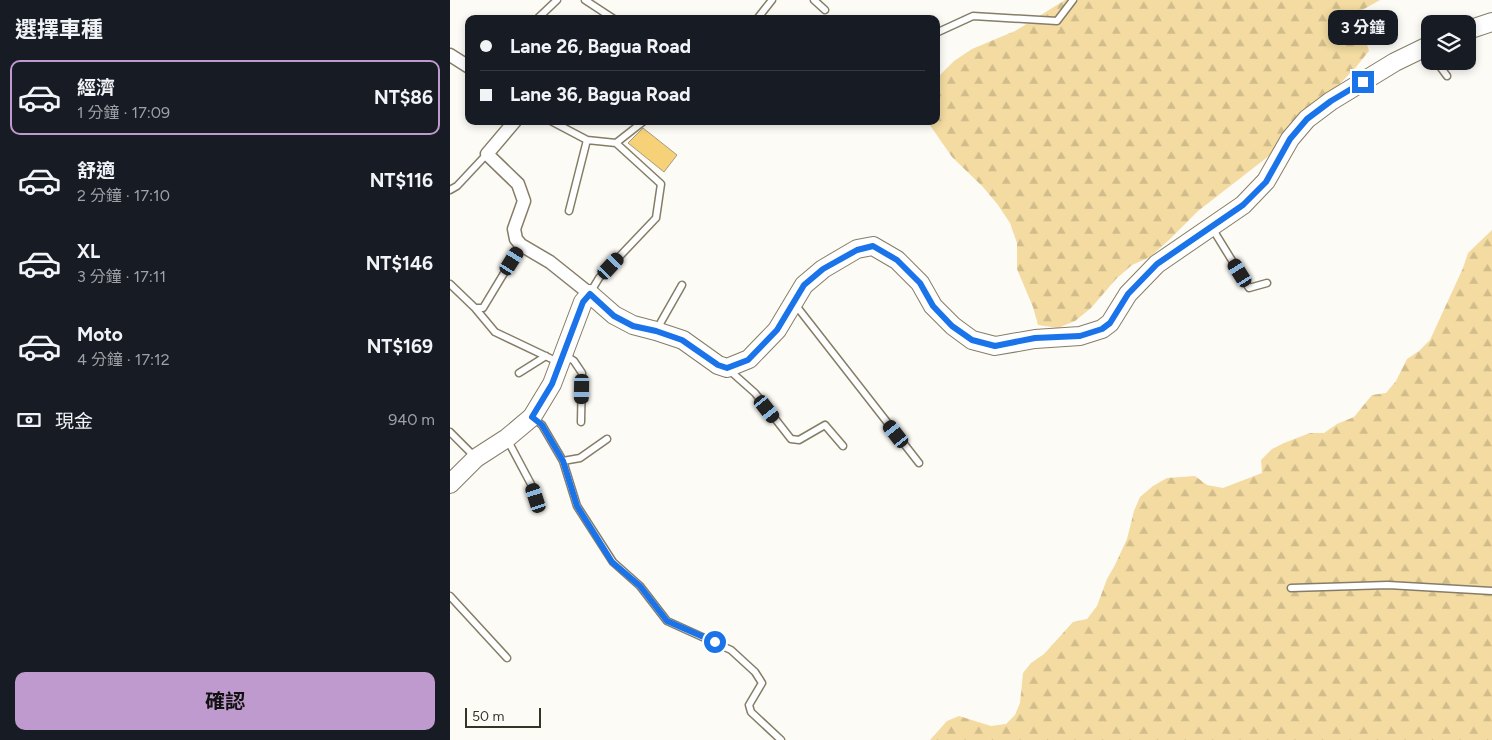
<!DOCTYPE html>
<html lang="zh-TW">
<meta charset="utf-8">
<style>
body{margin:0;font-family:Figtree,"Noto Sans TC",sans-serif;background:#20242c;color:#f1f3f6;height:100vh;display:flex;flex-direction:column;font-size:19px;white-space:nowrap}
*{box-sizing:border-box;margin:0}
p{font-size:16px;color:#9ea1a6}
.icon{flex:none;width:28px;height:28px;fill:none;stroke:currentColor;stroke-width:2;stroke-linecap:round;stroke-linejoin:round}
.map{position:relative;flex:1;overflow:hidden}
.panel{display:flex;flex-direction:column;background:#171b24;width:450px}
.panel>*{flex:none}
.banner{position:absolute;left:15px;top:15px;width:475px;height:110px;border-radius:10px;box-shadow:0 2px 8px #0003;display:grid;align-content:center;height:110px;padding:0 15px;background:#171b24}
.buttons{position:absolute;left:971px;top:15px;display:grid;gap:10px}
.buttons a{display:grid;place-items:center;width:55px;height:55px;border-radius:10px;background:#171b24;box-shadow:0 2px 8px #0003;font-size:25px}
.scale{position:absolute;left:15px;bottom:12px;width:76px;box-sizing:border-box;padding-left:5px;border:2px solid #363228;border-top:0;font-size:14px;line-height:18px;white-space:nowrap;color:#363228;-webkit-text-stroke:4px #fdfbf6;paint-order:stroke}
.end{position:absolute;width:22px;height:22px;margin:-11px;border:6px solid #1a73e8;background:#fff;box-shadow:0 0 0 2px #fff}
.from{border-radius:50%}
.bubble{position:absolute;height:35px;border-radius:10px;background:#171b24;box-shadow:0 2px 8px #0003;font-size:16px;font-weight:700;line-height:35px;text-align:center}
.car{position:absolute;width:15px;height:30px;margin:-15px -8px;border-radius:6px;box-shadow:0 0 4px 1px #0007;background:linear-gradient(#222 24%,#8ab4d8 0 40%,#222 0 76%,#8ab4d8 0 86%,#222 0)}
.banner b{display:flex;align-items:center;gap:18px;height:48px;font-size:19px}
.banner b+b{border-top:1px solid #363941}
.banner i{width:12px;height:12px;background:#f1f3f6}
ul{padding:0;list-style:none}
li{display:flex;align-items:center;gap:15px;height:75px;margin:0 10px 8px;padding:0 5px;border:2px solid transparent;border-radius:10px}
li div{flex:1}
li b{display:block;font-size:19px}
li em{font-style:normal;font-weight:700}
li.selected{border-color:#bf9ace}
li>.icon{width:45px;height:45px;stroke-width:1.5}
h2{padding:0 15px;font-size:22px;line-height:60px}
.pay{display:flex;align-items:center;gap:12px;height:55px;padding:0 15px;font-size:19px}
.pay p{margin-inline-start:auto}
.action{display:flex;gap:10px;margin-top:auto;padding:10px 15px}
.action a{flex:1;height:58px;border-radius:10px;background:#bf9ace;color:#111;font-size:20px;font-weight:700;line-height:58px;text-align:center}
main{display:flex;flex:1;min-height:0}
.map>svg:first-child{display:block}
.forest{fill:url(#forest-firs)}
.building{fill:#f6d177;stroke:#a59b84}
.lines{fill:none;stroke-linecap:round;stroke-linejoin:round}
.lane-casing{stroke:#867d67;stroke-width:9}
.street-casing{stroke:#867d67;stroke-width:15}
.secondary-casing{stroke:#867d67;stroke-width:20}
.lane{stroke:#fff;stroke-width:6}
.street{stroke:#fff;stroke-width:12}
.secondary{stroke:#fff;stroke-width:18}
.route{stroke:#1a73e8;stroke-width:6}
</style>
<main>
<section class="panel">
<h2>選擇車種</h2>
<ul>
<li class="selected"><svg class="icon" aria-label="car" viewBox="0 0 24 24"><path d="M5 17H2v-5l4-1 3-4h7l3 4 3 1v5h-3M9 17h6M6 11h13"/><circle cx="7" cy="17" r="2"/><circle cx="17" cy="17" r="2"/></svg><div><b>經濟</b><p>1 分鐘 · 17:09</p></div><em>NT$86</em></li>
<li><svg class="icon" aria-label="car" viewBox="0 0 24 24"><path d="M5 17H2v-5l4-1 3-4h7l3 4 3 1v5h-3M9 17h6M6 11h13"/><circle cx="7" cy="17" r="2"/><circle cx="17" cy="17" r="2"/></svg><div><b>舒適</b><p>2 分鐘 · 17:10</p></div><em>NT$116</em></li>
<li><svg class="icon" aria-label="car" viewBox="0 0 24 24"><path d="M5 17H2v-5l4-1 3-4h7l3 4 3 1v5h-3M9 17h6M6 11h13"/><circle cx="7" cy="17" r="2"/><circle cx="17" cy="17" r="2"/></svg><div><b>XL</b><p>3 分鐘 · 17:11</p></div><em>NT$146</em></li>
<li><svg class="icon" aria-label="car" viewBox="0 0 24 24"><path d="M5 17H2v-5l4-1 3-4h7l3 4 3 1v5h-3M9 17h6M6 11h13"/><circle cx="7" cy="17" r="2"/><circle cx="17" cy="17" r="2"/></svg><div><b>Moto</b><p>4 分鐘 · 17:12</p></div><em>NT$169</em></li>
</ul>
<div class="pay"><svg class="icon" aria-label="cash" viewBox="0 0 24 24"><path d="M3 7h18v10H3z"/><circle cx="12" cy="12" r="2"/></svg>現金<p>940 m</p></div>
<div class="action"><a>確認</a></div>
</section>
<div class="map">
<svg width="1042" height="740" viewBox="0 0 1042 740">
<defs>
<pattern id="forest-firs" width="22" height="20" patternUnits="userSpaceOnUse" patternTransform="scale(1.25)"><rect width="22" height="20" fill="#f3dba1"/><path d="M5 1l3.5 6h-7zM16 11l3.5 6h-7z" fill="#d1bc8b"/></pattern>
</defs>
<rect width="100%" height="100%" fill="#fdfbf6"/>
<path class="forest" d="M615 0H930L905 14 913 32 919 51 906 67 824 152 748 211 720 239 700 257 682 265 666 279 641 308 625 321 608 328 588 325 583 307 567 269V243L560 223 548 205 533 187 502 157 477 121H486V79L504 61 522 49 565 31Z
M1042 230V740H480L497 721 509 716 541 726 556 724 565 715 570 703 573 673 581 663 594 654 623 622 637 619 647 606 657 579 665 565 677 539 684 511 690 497 703 486 717 478 745 476 757 485 773 488 812 473 811 460 822 449 834 443 860 433H874L887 424 904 417 922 395 936 393 946 381 957 359 969 351 980 340 1013 268 1018 253Z"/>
<path class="building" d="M193 128 227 155 214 172 178 143Z"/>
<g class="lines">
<defs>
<path id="lane" d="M135 0 164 19
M364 0 375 10
M87 19 107 0
M307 19 322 0
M486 33 523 16 607 21 623 0
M986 61 997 76
M101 121 137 140 166 143 194 121
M0 190 7 186 37 154
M119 211 137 140
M762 228 799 288 817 283
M0 284 25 308H33L71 245
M140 293 149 278 206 218 211 184 166 143
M344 303 469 463
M25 308 45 332 108 362
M207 329 232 285
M115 355 124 361 132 373 131 422
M278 369 305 393 341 439 349 440 375 425 393 446
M69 373 96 356
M83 418 92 425 113 461 127 506 163 562 190 586 217 621 281 650 305 672 312 683 299 705 301 712 331 740
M0 432 26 458
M57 439 82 486 86 498
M113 461 130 458 157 439
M841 588 938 585 1042 591
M0 596 57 658"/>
<path id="street" d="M0 55 19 67
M65 121 37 154 68 184 74 201 64 229 66 239 71 245 100 262 140 294"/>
<path id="secondary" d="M1018 30 1042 22
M0 484 26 458 57 438 82 417 102 384 133 302 140 294 164 315 183 325 206 331 233 340 268 365 277 368 299 359 327 330 354 285 373 269 407 249 423 246 447 260 470 283 483 306 503 326 522 340 545 346 585 339 630 336 652 329 660 323 678 294 707 264 793 205 816 181 840 139 857 119 881 101 945 62 980 45"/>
</defs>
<use href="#lane" class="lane-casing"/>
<use href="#street" class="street-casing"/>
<use href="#secondary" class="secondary-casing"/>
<use href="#lane" class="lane"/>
<use href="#street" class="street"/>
<use href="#secondary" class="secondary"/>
</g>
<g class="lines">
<path class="route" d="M265 642 217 621 190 586 162 562 127 506 113 461 92 425 82 417 102 384 133 302 140 294 164 316 183 326 206 331 232 340 268 365 277 368 298 360 327 330 354 285 373 269 407 250 423 246 447 260 470 283 483 306 502 326 522 340 545 346 585 338 630 336 652 329 660 323 678 294 707 264 793 205 816 182 840 139 857 119 881 101 913 82"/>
</g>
</svg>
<div class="buttons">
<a><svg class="icon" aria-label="layers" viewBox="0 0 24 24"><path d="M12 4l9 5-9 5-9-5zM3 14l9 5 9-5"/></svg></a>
</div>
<div class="scale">50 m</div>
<i class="end from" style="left:265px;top:642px"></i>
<i class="end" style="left:913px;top:82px"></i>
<div class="bubble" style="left:878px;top:10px;width:70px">3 分鐘</div>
<i class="car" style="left:62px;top:261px;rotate:32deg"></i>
<i class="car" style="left:161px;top:266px;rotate:43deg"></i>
<i class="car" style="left:790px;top:273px;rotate:328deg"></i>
<i class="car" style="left:132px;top:389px;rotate:181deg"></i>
<i class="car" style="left:317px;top:409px;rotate:142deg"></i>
<i class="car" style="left:446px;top:434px;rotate:322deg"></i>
<i class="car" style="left:86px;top:498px;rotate:342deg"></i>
<div class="banner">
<b><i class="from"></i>Lane 26, Bagua Road</b>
<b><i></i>Lane 36, Bagua Road</b>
</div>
</div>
</main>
